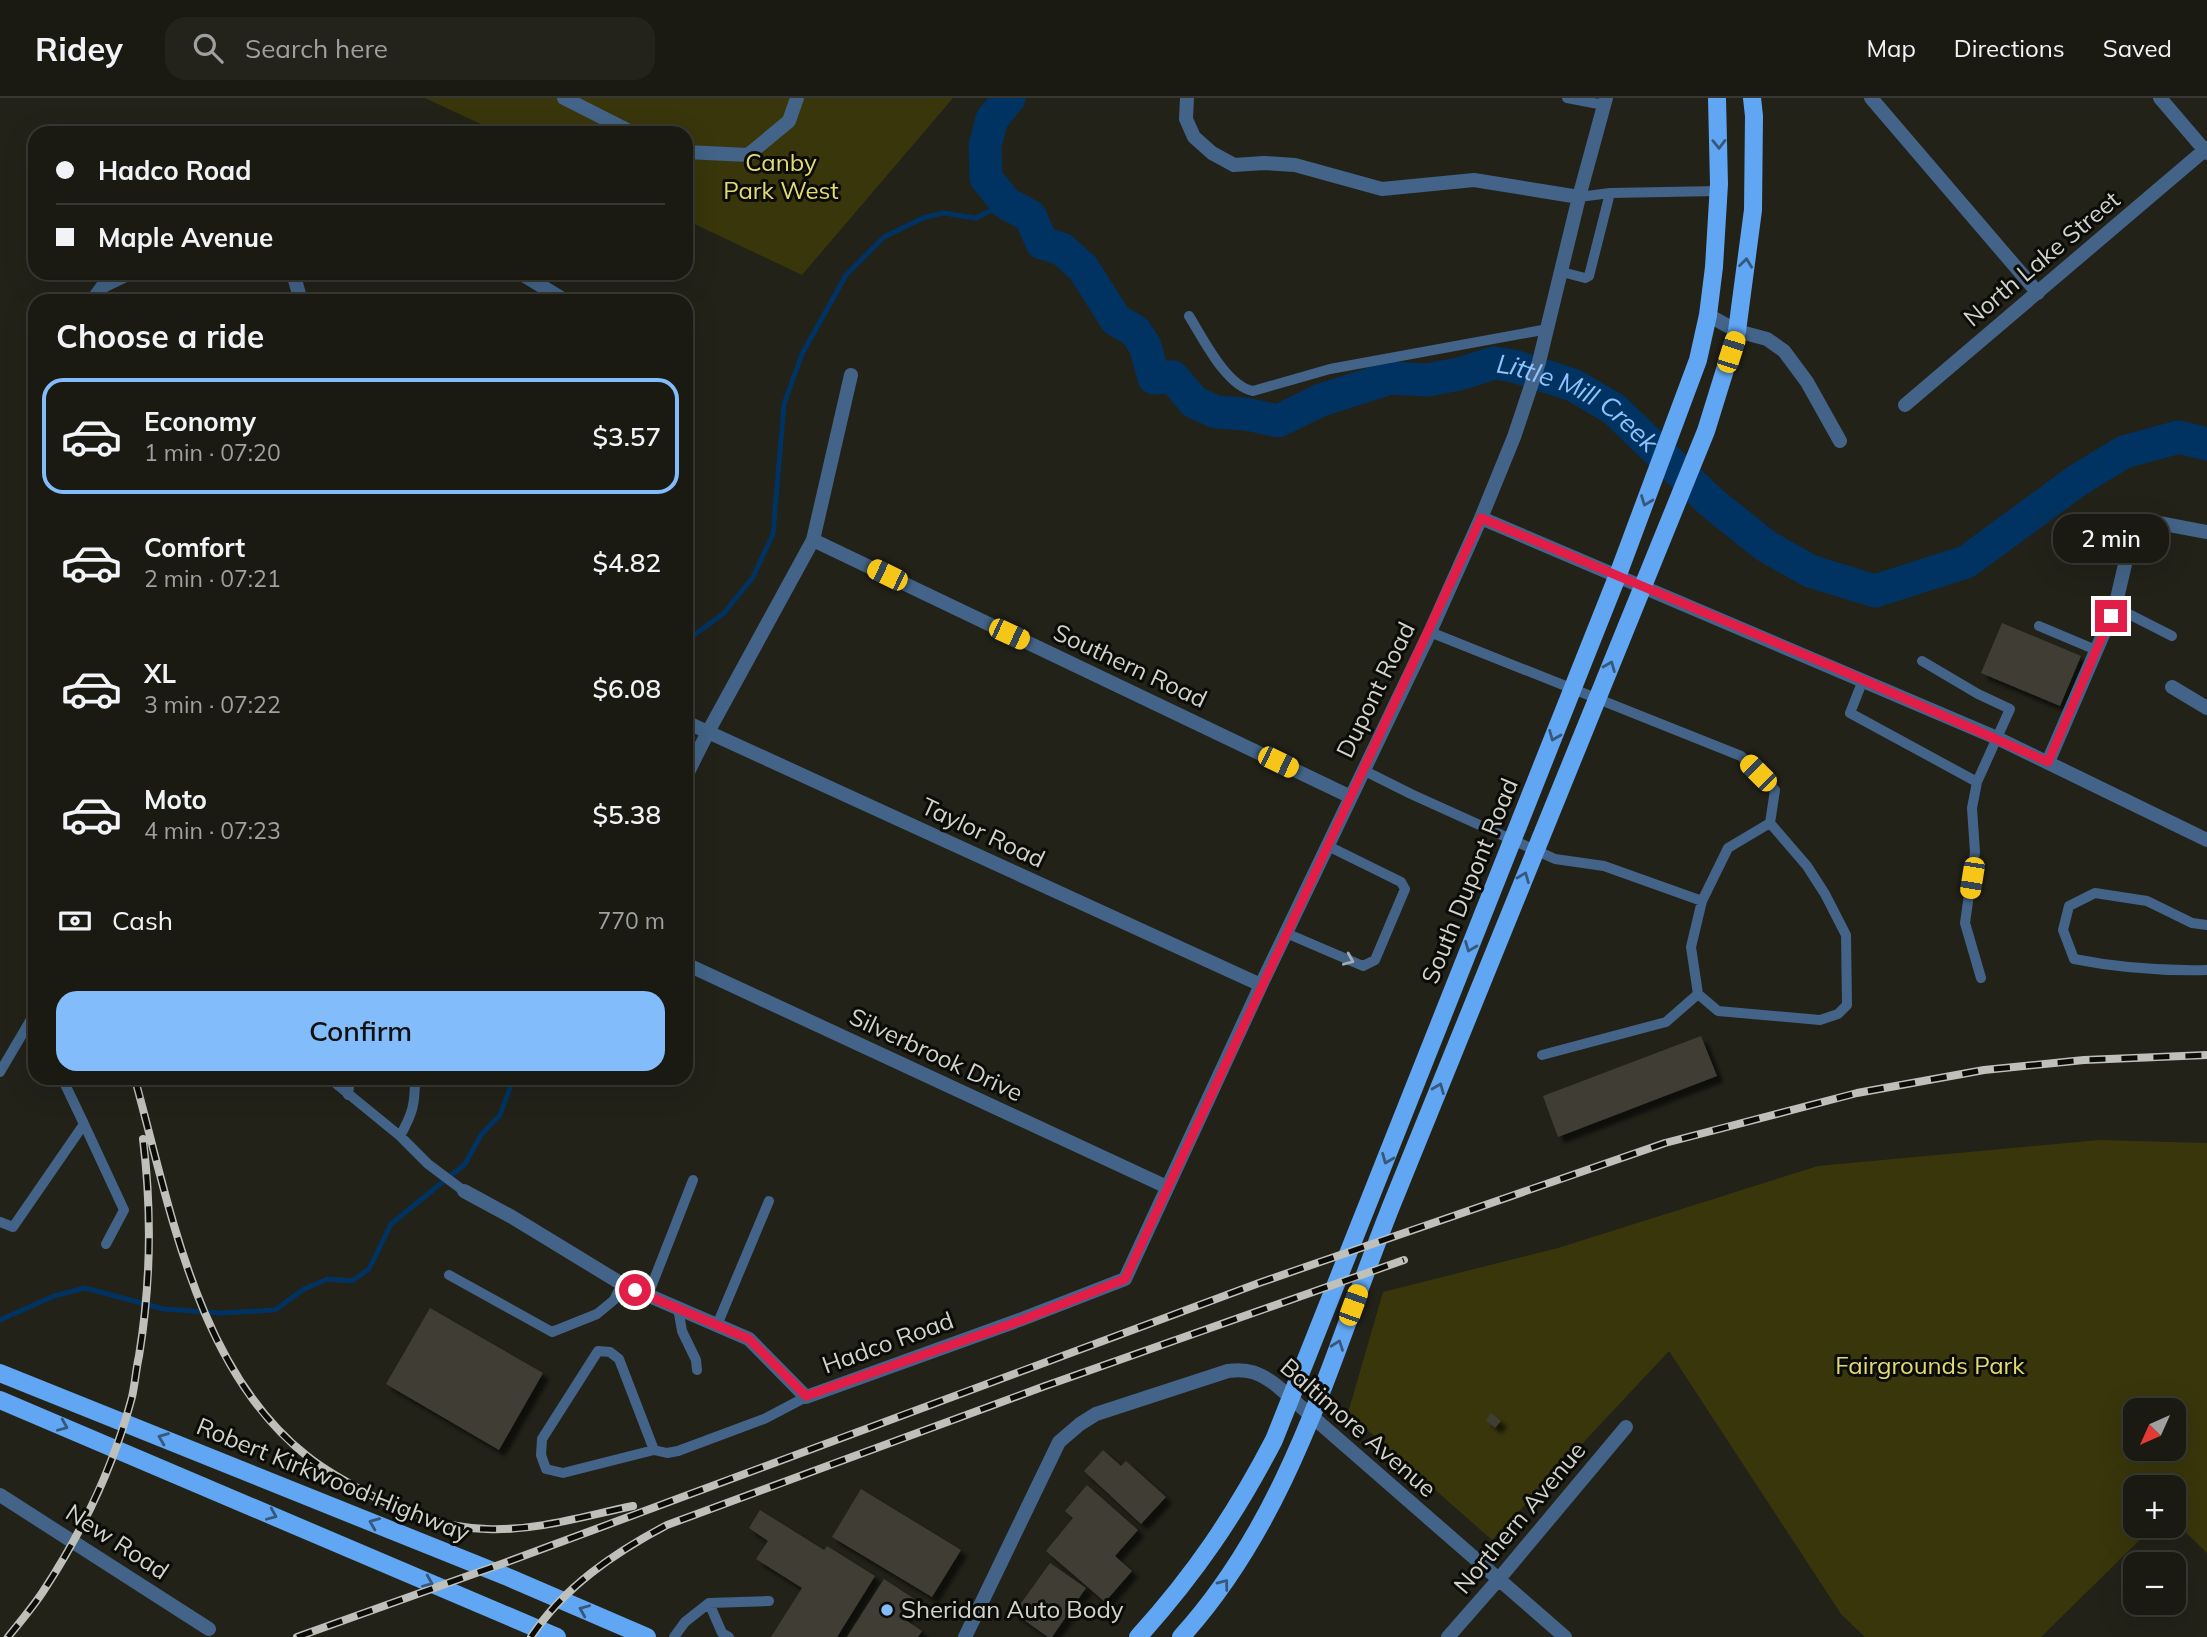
<!DOCTYPE html>
<meta charset="utf-8">
<style>
body{margin:0;font-family:Mulish,sans-serif;background:#23231c;color:#f1f3f6;height:100vh;display:flex;flex-direction:column;font-size:26px;white-space:nowrap}
*{box-sizing:border-box;margin:0}
p{font-size:23px;color:#9fa1a0}
.icon{flex:none;width:38px;height:38px;fill:none;stroke:currentColor;stroke-width:2;stroke-linecap:round;stroke-linejoin:round}
.map{position:relative;flex:1;overflow:hidden}
.side{position:absolute;left:28px;top:196px;width:665px;height:791px;display:flex;flex-direction:column;background:#1a1a13;border-radius:21px;box-shadow:0 7px 28px #0002,0 0 0 2px #383833}
.side>*{flex:none}
.top-card{position:absolute;left:28px;top:28px;width:665px;height:154px;border-radius:21px;box-shadow:0 7px 28px #0002,0 0 0 2px #383833;display:grid;align-content:center;height:154px;padding:0 28px;background:#1a1a13}
.needle{width:46px;rotate:225deg}
.fabs{position:absolute;left:2123px;top:1300px;display:grid;gap:14px}
.fabs a{display:grid;place-items:center;width:63px;height:63px;border-radius:14px;background:#1a1a13;box-shadow:0 7px 28px #0002,0 0 0 2px #383833;font-size:35px}
.end{position:absolute;width:32px;height:32px;margin:-16px;border:9px solid #e11d48;background:#fff;box-shadow:0 0 0 4px #fff}
.from{border-radius:50%}
.bubble{position:absolute;height:49px;border-radius:21px;background:#1a1a13;box-shadow:0 7px 28px #0002,0 0 0 2px #383833;font-size:23px;font-weight:600;line-height:49px;text-align:center}
.car{position:absolute;width:21px;height:42px;margin:-21px -10px;border-radius:9px;box-shadow:0 0 5px 2px #0007;background:linear-gradient(#f5c518 24%,#345 0 40%,#f5c518 0 76%,#345 0 86%,#f5c518 0)}
.top-card b{display:flex;align-items:center;gap:24px;height:66px;font-size:26px}
.top-card b+b{border-top:2px solid #383833}
.top-card i{width:18px;height:18px;background:#f1f3f6}
ul{padding:0;list-style:none}
li{display:flex;align-items:center;gap:21px;height:116px;margin:0 14px 10px;padding:0 14px;border:4px solid transparent;border-radius:21px}
li div{flex:1}
li b{display:block;font-size:26px}
li em{font-style:normal;font-weight:600}
li.on{border-color:#83bcfb}
li>.icon{width:63px;height:63px;stroke-width:1.5}
h2{padding:0 28px;font-size:32px;line-height:84px}
.pay{display:flex;align-items:center;gap:18px;height:77px;padding:0 28px;font-size:26px}
.pay p{margin-inline-start:auto}
.action{display:flex;gap:14px;margin-top:auto;padding:14px 28px}
.action a{flex:1;height:80px;border-radius:21px;background:#83bcfb;color:#111;font-size:28px;font-weight:600;line-height:80px;text-align:center}
header{display:flex;align-items:center;gap:42px;box-sizing:border-box;height:98px;padding:0 35px;background:#1a1a13;border-bottom:2px solid #383833}
header strong{font-size:33px}
nav{display:flex;gap:38px;margin-inline-start:auto;font-size:24px}
.search{width:490px;height:63px;background:#23231c;display:flex;align-items:center;gap:18px;box-sizing:border-box;padding:0 24px;border-radius:21px;color:#9fa1a0;font-size:26px}
.map>svg:first-child{display:block}
.green{fill:#39360c;fill-rule:evenodd}
.lines{fill:none;stroke-linecap:round;stroke-linejoin:round}
.stream{stroke:#003361;stroke-width:5}
.river{stroke:#003361;stroke-width:33}
.building{fill:#3f3e35;filter:url(#shadow)}
.service{stroke:#436488;stroke-width:10}
.minor{stroke:#436488;stroke-width:14}
.primary{stroke:#61a6f2;stroke-width:18}
.rail-casing{stroke:#c0c0ba;stroke-width:8}
.rail{stroke:#0b0b07;stroke-width:5;stroke-dasharray:16;stroke-linecap:butt}
.oneway{stroke:#36587c}
.oneway2{stroke:#a1acb5}
.route{stroke:#e11d48;stroke-width:9}
.poi-dot{fill:#83bcfb;stroke:#0b0b07;stroke-width:2.5}
.labels{text-anchor:middle;stroke-width:6;stroke-linejoin:round;paint-order:stroke}
.park-label{font-size:24px;fill:#e2db74;stroke:#0b0b07}
.street-label{font-size:24px;fill:#d3d3cd;stroke:#0b0b07}
.poi-label{font-size:24px;fill:#d3d3cd;stroke:#0b0b07;text-anchor:start}
.water-label{font-size:26px;font-style:italic;fill:#8fc3fe;stroke:#0b0b07}
</style>
<header>
<strong>Ridey</strong>
<div class="search"><svg class="icon" aria-label="search" viewBox="0 0 24 24"><circle cx="10" cy="10" r="6"/><path d="M15 15l6 6"/></svg>Search here</div>
<nav><a>Map</a><a>Directions</a><a>Saved</a></nav>
</header>
<div class="map">
<svg width="2207" height="1539" viewBox="0 0 2207 1539">
<defs>
<filter id="shadow"><feDropShadow dx="6" dy="6" stdDeviation="2" flood-color="#0009"/></filter>
</defs>
<rect width="100%" height="100%" fill="#222219"/>
<path class="green" d="M425 0H953L802 177 686 122V35H500Z
M2099 1042 2207 1045V1455L2174 1423V1390H2135V1428H2154L2041 1539H1865L1841 1516 1669 1253 1492 1442 1348 1315 1383 1194 1558 1150 1818 1068ZM2135 1312H2174V1351H2135Z"/>
<g class="lines">
<path class="stream" d="M686 543 724 515 753 479 773 436 784 306 802 256 846 177 884 139 923 120 943 115 976 120 1006 105
M0 1222 54 1198 85 1190 164 1211 221 1215 275 1212 304 1191 328 1181 352 1183 369 1171 391 1126 465 1066 481 1037 500 1017 513 982 511 980"/>
<path class="river" id="s1" d="M1009 0 992 21 985 47 986 80 1006 105 1030 118 1042 145 1062 151 1083 170 1116 222 1135 233 1145 248 1154 280 1173 279 1194 304 1216 314 1246 316 1278 323 1321 302 1390 280 1427 282 1459 276 1494 265 1514 268 1573 287 1614 311 1711 404 1766 448 1810 473 1875 493 1966 464 2078 382 2124 354 2179 339 2207 346"/>
</g>
<path class="building" d="M2002 525 2081 558 2060 608 1981 575Z
M1701 938 1717 978 1558 1039 1543 998Z
M430 1210 543 1275 499 1352 386 1286Z
M1491 1315 1501 1323 1495 1330 1486 1322Z
M1103 1352 1121 1368 1126 1363 1166 1399 1141 1426 1084 1373Z
M1087 1387 1138 1432 1115 1458 1132 1473 1105 1504 1046 1453 1073 1420 1065 1413Z
M861 1391 961 1452 932 1499 832 1439Z
M760 1412 824 1452 827 1448 875 1478 837 1539H771L802 1490 756 1461 768 1443 749 1430Z
M1050 1465 1086 1490 1052 1539H1048L1014 1515Z
M884 1481 916 1502 904 1521 922 1533 918 1539H847Z"/>
<g class="lines">
<path class="service" d="M1567 0 1604 7
M1579 99 1610 95
M1562 174 1585 180 1589 178 1610 95 1719 93
M1189 218C1203 240 1226 288 1253 293L1330 271 1548 231
M2115 509 2172 538
M2039 528 2096 552
M1922 563 1978 596 2010 611 1977 684 1972 710 1975 754 1965 825 1981 880
M1863 582 1850 615 1977 684
M1363 672 1411 696 1555 761 1604 768 1702 803 1728 750 1770 725 1775 692 1741 658 1430 534
M1702 803 1691 849 1698 896 1718 913 1820 922 1838 916 1847 907 1846 837 1825 796 1807 768 1770 725
M2207 827 2192 825 2147 803 2095 795 2069 808 2063 832 2074 861C2119 870 2162 873 2207 872
M1286 835 1363 868 1375 862 1405 791 1401 784 1328 748
M1542 957 1666 924 1698 896
M0 974 33 918
M329 980 400 1038 428 1066 464 1093
M348 997 350 980
M84 1026 124 1112 106 1146
M400 1038C413 1015 415 1006 415 980
M0 1124 13 1129 84 1026 62 980
M449 1177 552 1234 597 1216 614 1202 622 1186
M648 1197 693 1082
M678 1210 682 1233 696 1262 697 1272
M717 1227 769 1103
M654 1352 563 1375 546 1371 541 1357 542 1341 598 1253 610 1254 619 1261 654 1352 667 1355 678 1353 764 1321 806 1299
M709 1505 722 1535 729 1539
M674 1539 685 1524 709 1505 769 1503"/>
<path class="minor" d="M564 0 633 35
M1187 0 1186 21 1194 39 1212 55 1234 67 1264 65 1295 67 1382 91 1474 82 1579 99
M1871 0 2038 195
M2160 0 2207 55
M686 54 748 57 789 23 797 0
M293 175 301 203
M520 175 566 203
M92 203 103 188 130 175
M1708 217 1737 233 1767 241 1784 253 1807 284 1840 343
M1905 307 2207 50
M1481 420 1997 640 2207 742
M813 442 1351 699
M2172 589 2207 610
M686 624 1261 887
M2048 664 2115 509 2127 458 2145 431 2159 425 2207 434
M686 678 708 634 813 442 851 277
M686 866 1167 1089
M464 1093 512 1119 622 1186 749 1241 806 1299 1022 1221 1125 1181 1261 887 1430 534 1481 420 1514 339 1539 264 1579 99 1606 0
M0 1397 209 1531
M965 1539 1059 1344 1080 1326 1096 1316 1228 1273C1248 1270 1260 1275 1276 1287L1565 1539
M1448 1539 1498 1482 1626 1329"/>
<path class="primary" d="M0 1275 510 1480 647 1539
M0 1302 557 1539
M1138 1539C1195 1476 1235 1417 1274 1342L1619 474 1698 262 1708 217 1714 169 1719 86 1717 0
M1181 1539C1293 1416 1333 1251 1394 1101 1498 845 1602 589 1706 333L1737 233 1753 112 1754 18 1752 0"/>
<defs>
<path id="rail" d="M136 985C171 1113 198 1272 307 1358 324 1372 343 1382 361 1392 399 1413 443 1430 487 1431 537 1433 584 1418 633 1408
M8 1539C20 1524 33 1509 44 1492 82 1434 114 1367 132 1299 135 1286 136 1271 139 1258 151 1185 152 1114 143 1041
M297 1539 507 1464 1259 1185 1665 1045 1857 995 1984 972 2084 962 2207 957
M531 1539C564 1489 614 1455 667 1427L1045 1288 1404 1162"/>
</defs>
<use href="#rail" class="rail-casing"/>
<use href="#rail" class="rail"/>
</g>
<defs><path id="oneway-chevron" d="M-2-3.5L2.5 0L-2 3.5" fill="none" stroke-width="1.6" stroke-linecap="round" stroke-linejoin="round" transform="scale(1.75)"/></defs>
<g class="oneway">
<use href="#oneway-chevron" transform="translate(1719 46) rotate(89)"/>
<use href="#oneway-chevron" transform="translate(1746 165) rotate(-83)"/>
<use href="#oneway-chevron" transform="translate(1646 403) rotate(111)"/>
<use href="#oneway-chevron" transform="translate(1610 568) rotate(-68)"/>
<use href="#oneway-chevron" transform="translate(1554 638) rotate(112)"/>
<use href="#oneway-chevron" transform="translate(1524 779) rotate(-68)"/>
<use href="#oneway-chevron" transform="translate(1470 849) rotate(112)"/>
<use href="#oneway-chevron" transform="translate(1439 990) rotate(-68)"/>
<use href="#oneway-chevron" transform="translate(1387 1061) rotate(112)"/>
<use href="#oneway-chevron" transform="translate(1338 1247) rotate(-70)"/>
<use href="#oneway-chevron" transform="translate(63 1328) rotate(23)"/>
<use href="#oneway-chevron" transform="translate(163 1340) rotate(-158)"/>
<use href="#oneway-chevron" transform="translate(272 1417) rotate(23)"/>
<use href="#oneway-chevron" transform="translate(374 1425) rotate(-158)"/>
<use href="#oneway-chevron" transform="translate(428 1484) rotate(23)"/>
<use href="#oneway-chevron" transform="translate(1224 1486) rotate(-53)"/>
<use href="#oneway-chevron" transform="translate(584 1512) rotate(-157)"/>
</g>
<use class="oneway2" href="#oneway-chevron" transform="translate(1349 862) rotate(23)"/>
<g class="lines">
<path class="route" d="M635 1192 749 1241 806 1298 1022 1222 1125 1181 1481 420 1838 571 2048 664 2111 518"/>
</g>
<circle class="poi-dot" cx="887" cy="1512" r="7"/>
<g class="labels">
<g class="park-label">
<text x="781" y="73">Canby<tspan x="781" dy="28">Park West</tspan></text>
<text x="1930" y="1276">Fairgrounds Park</text>
</g>
<g class="street-label">
<text transform="translate(2042 161) rotate(-40)" y="8">North Lake Street</text>
<text transform="translate(1130 568) rotate(25)" y="8">Southern Road</text>
<text transform="translate(1376 592) rotate(-64)" y="8">Dupont Road</text>
<text transform="translate(983 735) rotate(25)" y="8">Taylor Road</text>
<text transform="translate(1470 783) rotate(-68)" y="8">South Dupont Road</text>
<text transform="translate(936 957) rotate(25)" y="8">Silverbrook Drive</text>
<text transform="translate(888 1245) rotate(-20)" y="8">Hadco Road</text>
<text transform="translate(1358 1330) rotate(41)" y="8">Baltimore Avenue</text>
<text transform="translate(333 1382) rotate(22)" y="8">Robert Kirkwood Highway</text>
<text transform="translate(1520 1420) rotate(-50)" y="8">Northern Avenue</text>
<text transform="translate(117 1444) rotate(33)" y="8">New Road</text>
</g>
<g class="poi-label">
<text x="901" y="1520">Sheridan Auto Body</text>
</g>
<g class="water-label">
<text dy="9" stroke="none"><textPath href="#s1" startOffset="819">Little Mill Creek</textPath></text>
</g>
</g>
</svg>
<div class="fabs">
<a><svg class="needle" viewBox="-14 -14 28 28"><path d="M0-13l5 13h-10z" fill="#e53935"/><path d="M0 13l5-13h-10z" fill="#9fa1a0"/></svg></a>
<a>+</a>
<a>−</a>
</div>
<i class="end from" style="left:635px;top:1192px"></i>
<i class="end" style="left:2111px;top:518px"></i>
<div class="bubble" style="left:2053px;top:416px;width:116px">2 min</div>
<i class="car" style="left:1731px;top:254px;rotate:18deg"></i>
<i class="car" style="left:887px;top:477px;rotate:296deg"></i>
<i class="car" style="left:1009px;top:536px;rotate:115deg"></i>
<i class="car" style="left:1278px;top:664px;rotate:116deg"></i>
<i class="car" style="left:1758px;top:675px;rotate:315deg"></i>
<i class="car" style="left:1972px;top:780px;rotate:189deg"></i>
<i class="car" style="left:1353px;top:1207px;rotate:20deg"></i>
<div class="top-card">
<b><i class="from"></i>Hadco Road</b>
<b><i></i>Maple Avenue</b>
</div>
<section class="side">
<h2>Choose a ride</h2>
<ul>
<li class="on"><svg class="icon" aria-label="car" viewBox="0 0 24 24"><path d="M5 17H2v-5l4-1 3-4h7l3 4 3 1v5h-3M9 17h6M6 11h13"/><circle cx="7" cy="17" r="2"/><circle cx="17" cy="17" r="2"/></svg><div><b>Economy</b><p>1 min · 07:20</p></div><em>$3.57</em></li>
<li><svg class="icon" aria-label="car" viewBox="0 0 24 24"><path d="M5 17H2v-5l4-1 3-4h7l3 4 3 1v5h-3M9 17h6M6 11h13"/><circle cx="7" cy="17" r="2"/><circle cx="17" cy="17" r="2"/></svg><div><b>Comfort</b><p>2 min · 07:21</p></div><em>$4.82</em></li>
<li><svg class="icon" aria-label="car" viewBox="0 0 24 24"><path d="M5 17H2v-5l4-1 3-4h7l3 4 3 1v5h-3M9 17h6M6 11h13"/><circle cx="7" cy="17" r="2"/><circle cx="17" cy="17" r="2"/></svg><div><b>XL</b><p>3 min · 07:22</p></div><em>$6.08</em></li>
<li><svg class="icon" aria-label="car" viewBox="0 0 24 24"><path d="M5 17H2v-5l4-1 3-4h7l3 4 3 1v5h-3M9 17h6M6 11h13"/><circle cx="7" cy="17" r="2"/><circle cx="17" cy="17" r="2"/></svg><div><b>Moto</b><p>4 min · 07:23</p></div><em>$5.38</em></li>
</ul>
<div class="pay"><svg class="icon" aria-label="cash" viewBox="0 0 24 24"><path d="M3 7h18v10H3z"/><circle cx="12" cy="12" r="2"/></svg>Cash<p>770 m</p></div>
<div class="action"><a>Confirm</a></div>
</section>
</div>
